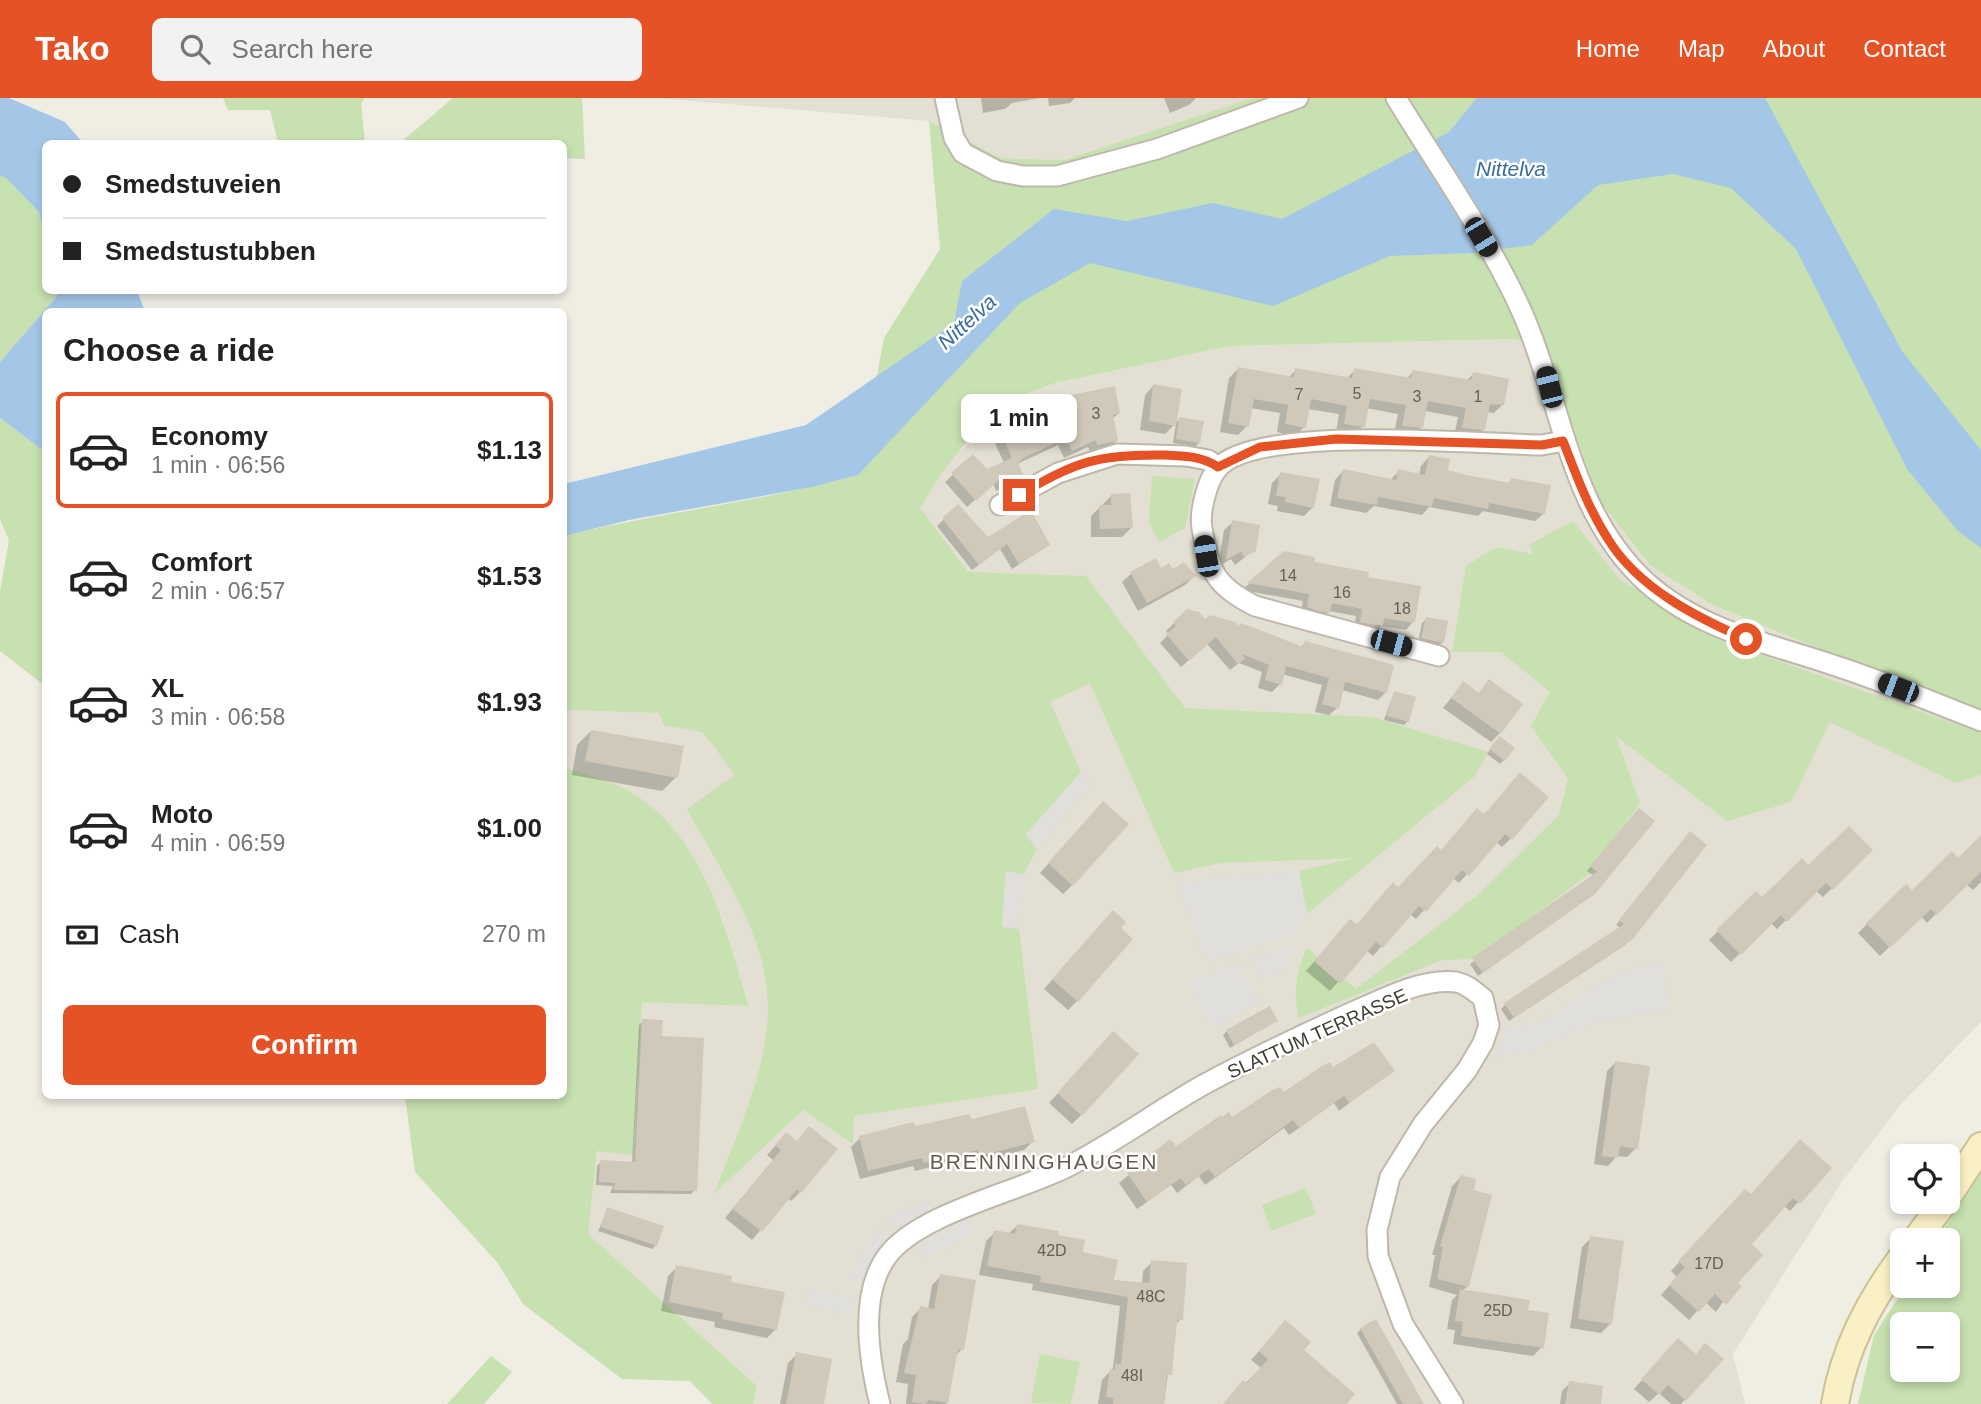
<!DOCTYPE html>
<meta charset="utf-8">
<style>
body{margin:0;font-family:Arial,sans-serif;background:#f2f2f2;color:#222;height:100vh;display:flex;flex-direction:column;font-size:26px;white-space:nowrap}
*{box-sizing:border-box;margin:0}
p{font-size:23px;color:#767676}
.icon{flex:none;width:38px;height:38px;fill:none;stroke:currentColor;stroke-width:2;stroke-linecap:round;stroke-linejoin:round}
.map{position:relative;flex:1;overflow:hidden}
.details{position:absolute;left:42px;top:210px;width:525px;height:791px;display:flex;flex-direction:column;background:#fff;border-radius:10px;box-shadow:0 4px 10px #0003}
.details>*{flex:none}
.guide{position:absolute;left:42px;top:42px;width:525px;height:154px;border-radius:10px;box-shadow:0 4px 10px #0003;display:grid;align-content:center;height:154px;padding:0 21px;background:#fff}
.buttons{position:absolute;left:1890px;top:1046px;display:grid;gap:14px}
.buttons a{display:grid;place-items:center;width:70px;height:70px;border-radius:10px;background:#fff;box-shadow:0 4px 10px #0003;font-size:35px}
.end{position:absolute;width:32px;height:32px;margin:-16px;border:9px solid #e45226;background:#fff;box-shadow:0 0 0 4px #fff}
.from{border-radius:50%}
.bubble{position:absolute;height:49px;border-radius:10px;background:#fff;box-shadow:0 4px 10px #0003;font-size:23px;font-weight:700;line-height:49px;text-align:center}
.car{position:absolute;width:21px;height:42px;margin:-21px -10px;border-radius:9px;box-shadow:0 0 5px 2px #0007;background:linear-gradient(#222 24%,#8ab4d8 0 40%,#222 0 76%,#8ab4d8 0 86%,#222 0)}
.guide b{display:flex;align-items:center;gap:24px;height:66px;font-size:26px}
.guide b+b{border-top:2px solid #e0e0e0}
.guide i{width:18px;height:18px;background:#222}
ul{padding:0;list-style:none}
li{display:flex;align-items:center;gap:21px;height:116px;margin:0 14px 10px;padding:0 7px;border:4px solid transparent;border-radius:10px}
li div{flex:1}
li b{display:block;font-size:26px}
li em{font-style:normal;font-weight:700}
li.current{border-color:#e45226}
li>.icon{width:63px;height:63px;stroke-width:1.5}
h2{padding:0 21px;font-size:32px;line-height:84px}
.pay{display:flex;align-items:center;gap:18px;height:77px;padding:0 21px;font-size:26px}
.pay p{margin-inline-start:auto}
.primary-button{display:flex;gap:14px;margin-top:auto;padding:14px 21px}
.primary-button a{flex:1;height:80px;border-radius:10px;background:#e45226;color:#fff;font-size:28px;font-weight:700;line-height:80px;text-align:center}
header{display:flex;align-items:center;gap:42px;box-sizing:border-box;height:98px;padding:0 35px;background:#e45226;color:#fff}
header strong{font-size:33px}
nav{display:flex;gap:38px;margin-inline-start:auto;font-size:24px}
.search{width:490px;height:63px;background:#f2f2f2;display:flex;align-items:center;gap:18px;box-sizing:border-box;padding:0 24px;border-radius:10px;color:#767676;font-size:26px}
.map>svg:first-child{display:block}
.residential{fill:#e3dfd2}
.green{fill:#c7e1b0;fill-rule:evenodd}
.parking{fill:#e1dfdc}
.water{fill:#a4c7e8}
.shadow{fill:#0003}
.building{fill:#d0c9ba}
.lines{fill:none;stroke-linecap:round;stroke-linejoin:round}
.street-casing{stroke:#bdb8aa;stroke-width:23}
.secondary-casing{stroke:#ccc197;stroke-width:30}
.street{stroke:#fff;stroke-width:19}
.secondary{stroke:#f9f0c5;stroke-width:26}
.route{stroke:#e45226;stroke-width:9}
.labels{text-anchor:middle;stroke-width:5;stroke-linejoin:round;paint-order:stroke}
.number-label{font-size:16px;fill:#656056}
.street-label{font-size:19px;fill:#413d34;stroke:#fff}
.water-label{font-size:21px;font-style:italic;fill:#396da1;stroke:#fff}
.neighbourhood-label{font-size:21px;letter-spacing:2px;fill:#635c4d;stroke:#fff}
</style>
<header>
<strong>Tako</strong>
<div class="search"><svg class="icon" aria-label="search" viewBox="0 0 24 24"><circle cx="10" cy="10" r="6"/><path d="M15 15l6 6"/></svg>Search here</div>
<nav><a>Home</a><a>Map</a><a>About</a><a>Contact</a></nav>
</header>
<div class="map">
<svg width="1981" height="1306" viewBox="0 0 1981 1306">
<rect width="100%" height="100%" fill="#f0ede3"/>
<path class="residential" d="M658 0H1253L1064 62 1001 60 929 23Z
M1512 241 1546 248 1597 399 1713 507 1981 617V924L1901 1006 1843 1082 1733 1256 1745 1306H753L757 1288 588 1136 597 1053 634 1056 642 904 749 907 723 823 703 776 667 723 629 693 564 669V612L660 615 853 411 964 350 996 307 1055 285 1230 248Z"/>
<path class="green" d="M223 0H365L361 5 365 45H278L270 12H228Z
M453 0H582L585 61 564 60V46L400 45Z
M1253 0H1981V617L1713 507 1650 467 1597 399 1546 248 1512 241 1230 248 1055 285 996 307 941 376 920 410 968 474 1086 478 1185 610 1372 619 1488 654 1475 678 1307 816 1299 773 1355 760 1221 765 1174 775 1090 585 1050 604 1081 674 1026 736 1037 751 1023 777 1006 773 1002 828 1019 831 1038 991 854 1018 853 1046 803 1012 715 1095C738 1030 777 956 766 885 758 823 716 765 687 711L735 677 703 634 663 627 659 615 564 612V438C661 414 761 404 858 377L884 240 940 151 929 23 1001 60 1064 62Z
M0 78H5L39 114 45 143 46 192 56 193 57 198 0 264Z
M0 320 45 354V588L0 553V494L9 442 0 422Z
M1152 378 1195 381 1185 430 1159 444 1149 424Z
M1573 423 1620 482 1734 547 1981 635V677L1956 685 1830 624 1791 704 1727 723 1616 638 1640 705 1589 776 1475 861 1442 862 1299 920C1293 894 1296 874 1307 850L1356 891 1478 797 1559 717 1568 681 1531 628 1550 594 1501 554H1452L1466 468 1496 449 1533 456 1529 447Z
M564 669C584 677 610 682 629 693 704 736 726 832 749 908L642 904 633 1057 597 1053 588 1136 757 1288 753 1306H712L690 1283 622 1281 523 1206 497 1164 415 1074 405 998H564Z
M1981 1075V1306H1858L1874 1237 1906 1188H1948V1143H1936ZM1902 1227H1948V1272H1902Z
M1306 1090 1316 1116 1271 1133 1262 1107Z
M1040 1256 1080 1264 1071 1306 1031 1305Z
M491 1258 512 1274 484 1306H447Z"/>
<path class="parking" d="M1081 674 1092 685 1037 751 1026 737Z
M1006 773 1023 777 1019 831 1002 829Z
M1299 773 1307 816 1292 837 1206 864 1177 785Z
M1293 848 1287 872 1259 881 1251 860Z
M1661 862 1670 911 1593 925 1538 951 1496 960 1505 930 1542 923 1609 880Z
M1239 865 1260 903 1214 931 1186 885Z
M928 1101 934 1116 897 1132 887 1119Z
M969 1119 975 1135 925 1162 916 1147Z
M878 1128 890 1137 862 1186 848 1177Z
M808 1190 857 1201 853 1218 804 1208Z"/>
<path class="water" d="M0 0H9L65 24 83 45 46 46 45 143 39 114 5 79 0 78Z
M1477 0H1765L1902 253 1981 352V450L1957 432 1907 371 1796 151 1731 90 1673 76 1598 87 1532 147 1472 155 1390 158 1273 208 1090 165 1020 205 858 377 812 389 629 422 564 438V386L806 327 954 225 962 183 1054 111 1127 123 1213 105 1282 121 1449 34Z
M56 193H137L145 213 46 214 45 354 0 320V264L57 198Z"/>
<path class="shadow" d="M981 0H1040L1012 5 1005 11 983 15Z
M1048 0H1075L1070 5 1049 8Z
M1164 0H1196L1189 7 1170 15Z
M1238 271 1288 280 1296 272 1346 281 1355 272 1406 281 1413 274 1466 283 1473 276 1503 306 1494 315 1486 314 1483 332 1474 341 1454 338 1458 319 1425 313 1422 329 1413 338 1394 336 1398 316 1366 310 1363 328 1354 337 1336 334 1339 316 1308 311 1304 329 1295 338 1277 334 1280 315 1250 310 1247 328 1238 337 1220 334 1229 280Z
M1153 288 1174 326 1180 321 1199 345 1195 349 1173 345 1176 325 1165 336 1140 332 1145 297Z
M1053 303 1119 315 1112 321 1117 342 1109 350 1090 354 1088 349 1064 360 1058 347 1017 366 1022 377 1014 385 996 393 993 386 967 409 945 384 973 358 986 373 1004 365 992 339 1000 332 1045 311Z
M1429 359 1446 373 1507 386 1512 382 1544 415 1535 423 1483 413 1478 418 1429 409 1422 417 1374 408 1366 415 1330 408 1335 382 1343 373 1390 382 1399 373 1419 377 1421 368Z
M1281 376 1313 409 1304 418 1277 413 1278 408 1268 406 1272 385Z
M1111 398 1131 430 1122 439H1091V418Z
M958 408 988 441 1048 447 1012 471 1000 451 972 472 937 428Z
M1233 424 1254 452 1235 467 1231 461 1218 469 1224 432Z
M1284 455 1366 480 1413 524 1406 532 1381 528 1374 535 1354 531 1356 518 1329 513 1321 521 1300 517 1303 503 1242 492Z
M1160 472 1194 478 1185 487 1138 513 1122 484 1131 476Z
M1426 521 1446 525 1442 545 1438 549 1418 544 1422 525Z
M1205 524 1238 530 1240 527 1300 550 1305 545 1386 594 1378 602 1342 592 1337 610 1329 617 1315 614 1322 587 1282 576 1280 586 1272 594 1258 590 1262 574 1239 565 1230 572 1207 546 1181 569 1160 545 1169 536 1166 533 1174 525Z
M1489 584 1500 635 1491 644 1443 610 1463 585 1478 596Z
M1394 595 1408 623 1404 627 1384 622Z
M591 633 676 679 662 693 572 677 577 647Z
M1499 639 1504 662 1500 666 1487 656Z
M1477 713 1511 740 1502 749 1496 744 1459 785 1453 780 1416 821 1410 816 1373 858 1366 852 1330 893 1306 873 1342 832 1356 828 1440 754Z
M1095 714 1072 787 1063 796 1040 775Z
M1635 716 1589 799 1478 878 1470 866 1594 778 1587 773Z
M1686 739 1625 847 1509 923 1501 911 1505 907 1621 830 1616 827Z
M1981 740V784L1973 792 1966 786 1927 825 1921 818 1880 858 1858 835 1906 788 1912 795 1958 763Z
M1870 752 1823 799 1816 793 1777 831 1771 825 1731 864 1709 842 1756 795 1762 802 1808 770Z
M1104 823 1077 903 1068 912 1044 891Z
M643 923 661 940 695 1092 691 1096 610 1095 613 1088 596 1087 597 1068 601 1064 632 1066 639 927Z
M1276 923 1230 950 1223 937 1227 933Z
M1105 944 1081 1017 1072 1026 1049 1005Z
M1616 964 1636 1050 1627 1059 1617 1058 1608 1068 1594 1066 1607 973Z
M1333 972H1392L1339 1013 1334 1005 1289 1037 1284 1030 1205 1087 1199 1078 1177 1095 1171 1087 1137 1111 1119 1085 1170 1043 1176 1051Z
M971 1023 1033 1043 1024 1052 971 1066 969 1060 915 1073 913 1068 860 1081 851 1049 860 1040Z
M786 1036 800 1094 791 1103 788 1100 752 1142 725 1120 773 1062 767 1057Z
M1829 1070 1790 1113 1784 1108 1749 1146 1736 1185 1716 1214 1705 1204 1689 1222 1661 1197 1677 1179 1671 1173 1736 1102Z
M1461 1079 1468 1188 1462 1193 1526 1214 1542 1249 1533 1258 1453 1246 1455 1232 1447 1231 1452 1202 1457 1197 1429 1189 1435 1157H1432L1452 1088Z
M608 1111 656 1147 652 1151 598 1133Z
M1017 1128 1056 1138 1112 1184 1142 1186 1143 1173 1152 1164 1181 1221 1174 1228 1164 1306H1098L1102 1282 1113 1270 1120 1208 1032 1192 1033 1186 979 1177 986 1143 995 1134 1008 1136Z
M1591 1140 1610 1226 1601 1235 1570 1230 1582 1149Z
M677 1169 776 1231 767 1240 714 1229 715 1224 661 1213 668 1178Z
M941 1178 963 1250 955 1258 946 1306H906L908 1286 896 1284 903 1246 908 1241 912 1219 921 1210 928 1212 932 1187Z
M1285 1224 1301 1252 1344 1306H1224L1261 1270 1251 1262Z
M1361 1231 1422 1306H1397L1357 1235Z
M1670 1251 1721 1261 1681 1306H1671L1659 1295 1649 1304 1634 1291Z
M797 1256 822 1306H780L788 1265Z
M1570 1285 1599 1306H1560L1562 1293Z"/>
<path class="building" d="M1238 269 1294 279 1295 270 1352 280 1354 270 1411 280 1413 272 1471 282 1473 274 1509 281 1504 307 1490 306 1485 332 1462 330 1466 310 1428 303 1423 330 1402 328 1406 307 1370 301 1365 329 1344 326 1347 308 1311 301 1306 330 1285 326 1288 307 1254 301 1249 329 1228 325Z
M1153 286 1182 291 1176 328 1149 323Z
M1115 288 1120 315 1113 317 1118 343 1097 347 1096 342 1072 353 1066 340 1023 360 1018 365 1024 378 1004 387 1001 380 976 403 951 375 973 356 987 371 1012 360 999 330 1054 304 1052 301Z
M1179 319 1204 323 1200 345 1176 341Z
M1429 357 1450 361 1448 372 1465 377 1510 385 1511 380 1551 387 1545 416 1489 405 1488 411 1434 400 1432 409 1378 399 1377 407 1337 400 1343 371 1396 382 1398 371 1425 377Z
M1280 374 1320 381 1314 410 1285 404 1286 399 1276 398Z
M1130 395 1133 430 1100 431 1099 407H1111V396Z
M958 406 988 439 1031 412 1050 447 1019 466 1007 446 979 467 942 420Z
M1232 422 1260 427 1256 453 1244 459 1241 454 1226 462Z
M1284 453 1315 459V464L1369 474 1368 479 1421 488 1415 525 1384 520 1383 528 1368 526 1360 524 1362 511 1332 505 1330 515 1318 513 1307 509 1309 496 1247 485Z
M1156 460 1161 470 1169 465 1173 471 1184 464 1196 478 1147 505 1130 474Z
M1187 511 1199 514 1205 521 1210 517 1235 524 1239 529 1240 525 1252 529 1303 549 1305 543 1391 566 1394 568 1387 595 1345 584 1339 611 1322 606 1329 580 1286 568 1282 587 1265 582 1269 567 1242 556 1245 561 1238 566 1216 539 1189 563 1166 536 1176 528 1173 524Z
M1426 519 1448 523 1444 545 1421 540Z
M1489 581 1523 606 1501 636 1451 600 1463 583 1479 595Z
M1394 593 1416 599 1409 624 1387 618Z
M591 632 684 648 678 680 585 663Z
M1500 638 1515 650 1505 663 1489 651Z
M1520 674 1549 699 1512 742 1505 736 1469 778 1462 772 1426 814 1419 808 1383 850 1376 844 1340 886 1314 863 1350 821 1357 826 1393 784 1398 789 1437 748 1441 752 1477 710 1483 716 1488 712Z
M1103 703 1129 726 1073 788 1048 765Z
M1639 710 1655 723 1595 796 1483 875 1472 860 1597 774 1590 768Z
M1849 728 1873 752 1833 792 1826 785 1787 824 1781 817 1741 857 1716 832 1756 793 1762 799 1802 760 1808 767Z
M1690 733 1707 747 1632 842 1514 920 1504 905 1624 826 1619 822Z
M1981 737V774L1937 817 1931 811 1890 850 1866 825 1906 786 1912 792 1952 753 1958 760Z
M1113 812 1126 824 1121 830 1133 841 1078 904 1052 881Z
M1270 908 1278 923 1234 947 1226 932Z
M642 921 663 922 662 938 704 940 697 1093 613 1092 615 1085 599 1084 600 1062 635 1064Z
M1113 933 1139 956 1082 1018 1057 995Z
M1374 944 1395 973 1349 1005 1344 998 1299 1030 1293 1022 1215 1079 1209 1071 1186 1087 1181 1080 1147 1104 1127 1075 1170 1041 1176 1048 1221 1017 1222 1019 1229 1014 1232 1019 1272 992 1280 989 1284 994 1322 968 1330 964 1333 969Z
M1615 963 1650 968 1638 1051 1620 1048 1618 1060 1602 1058Z
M1025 1008 1035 1044 979 1058 978 1052 924 1065 922 1060 868 1073 859 1038 913 1024 916 1028 969 1016 972 1021Z
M809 1028 838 1051 801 1095 797 1091 762 1134 733 1111 781 1052 775 1047 786 1034 797 1043Z
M1800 1041 1832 1070 1800 1106 1793 1100 1752 1146 1763 1157 1738 1185 1742 1188 1726 1207 1715 1196 1699 1214 1669 1187 1685 1169 1678 1163 1745 1091 1751 1096Z
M1461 1077 1476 1081 1474 1092 1492 1097 1469 1189 1437 1181 1443 1149 1440 1148Z
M607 1109 664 1128 657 1148 601 1129Z
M1017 1126 1059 1133 1058 1137 1085 1142 1083 1154 1118 1162 1114 1182 1149 1185 1151 1162 1187 1165 1183 1222H1177L1172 1277H1167L1164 1306H1113V1300L1106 1299 1110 1271 1115 1272V1266H1121L1128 1199 1040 1184 1041 1178 987 1168 994 1132 1015 1136Z
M1590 1138 1624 1143 1612 1226 1578 1221Z
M676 1167 732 1178 731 1184 785 1194 777 1232 722 1221 723 1215 669 1204Z
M940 1176 976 1182 964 1252 958 1251 948 1305 929 1302 925 1306 912 1304 916 1277 904 1275 920 1208 934 1211Z
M1460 1191 1530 1202 1528 1212 1549 1215 1544 1250 1461 1238 1463 1224 1455 1223Z
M1376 1221 1424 1306H1403L1360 1230Z
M1285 1222 1311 1244 1304 1252 1355 1296 1347 1306H1223L1243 1282 1247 1285 1268 1261 1259 1253Z
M1678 1240 1696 1256 1705 1245 1724 1261 1686 1303 1668 1287 1659 1297 1641 1281Z
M796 1254 832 1261 824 1306H786Z
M1569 1283 1603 1288 1601 1306H1565Z"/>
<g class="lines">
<defs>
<path id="street" d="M945 0 954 40 963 55 997 73 1023 78H1057L1157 51 1298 0
M1396 0C1439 70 1488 139 1522 214 1563 306 1568 412 1646 484 1699 532 1768 545 1833 567 1883 583 1932 604 1981 623
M1000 407 1058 375 1117 356 1186 358 1208 362 1218 369
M1439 558 1255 508C1215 488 1209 473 1202 430 1199 415 1207 382 1218 370 1256 326 1481 346 1542 347L1563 343
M880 1306C869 1262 858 1196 888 1157 920 1115 1020 1093 1067 1069 1114 1045 1157 1013 1203 987 1253 960 1304 936 1355 913 1385 900 1423 880 1456 884 1467 886 1475 894 1483 900L1489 927 1483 945 1467 972 1423 1026 1390 1079 1377 1132 1378 1158 1403 1226 1453 1306"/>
<path id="secondary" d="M1948 1098 1981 1048
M1915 1143 1944 1104
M1835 1306C1844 1251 1869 1204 1902 1159"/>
</defs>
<use href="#street" class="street-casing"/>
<use href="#secondary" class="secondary-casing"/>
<use href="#street" class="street"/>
<use href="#secondary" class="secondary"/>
</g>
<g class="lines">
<path class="route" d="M1019 397C1077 363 1098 356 1165 357 1184 358 1202 358 1218 369L1260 349 1336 341 1542 347 1563 343C1576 376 1588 410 1608 441 1638 490 1696 519 1746 541"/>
</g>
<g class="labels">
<g class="number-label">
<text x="1357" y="301">5</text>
<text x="1299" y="302">7</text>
<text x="1417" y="304">3</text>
<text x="1478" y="304">1</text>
<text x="1096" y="321">3</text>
<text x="1288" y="483">14</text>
<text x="1342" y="500">16</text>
<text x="1402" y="516">18</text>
<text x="1052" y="1158">42D</text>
<text x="1709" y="1171">17D</text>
<text x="1151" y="1204">48C</text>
<text x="1498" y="1218">25D</text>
<text x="1132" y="1283">48I</text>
</g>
<g class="street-label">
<text transform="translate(1317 935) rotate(-24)" y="7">SLATTUM TERRASSE</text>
</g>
<g class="water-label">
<text x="1511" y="78">Nittelva</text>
<text transform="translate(967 224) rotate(-42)" y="7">Nittelva</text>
</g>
<g class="neighbourhood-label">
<text x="1044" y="1071">BRENNINGHAUGEN</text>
</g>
</g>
</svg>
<div class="buttons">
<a><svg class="icon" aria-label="locate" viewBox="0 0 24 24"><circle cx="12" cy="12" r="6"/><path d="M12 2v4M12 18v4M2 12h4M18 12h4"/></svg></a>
<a>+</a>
<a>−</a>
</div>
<i class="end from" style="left:1746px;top:541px"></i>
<i class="end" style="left:1019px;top:397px"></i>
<div class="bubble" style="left:961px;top:296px;width:116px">1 min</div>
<i class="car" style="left:1481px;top:139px;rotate:149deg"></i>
<i class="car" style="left:1549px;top:289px;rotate:346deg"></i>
<i class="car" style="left:1206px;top:458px;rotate:351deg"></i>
<i class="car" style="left:1391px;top:545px;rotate:105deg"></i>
<i class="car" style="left:1898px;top:590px;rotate:291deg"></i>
<div class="guide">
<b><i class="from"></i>Smedstuveien</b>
<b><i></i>Smedstustubben</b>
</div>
<section class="details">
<h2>Choose a ride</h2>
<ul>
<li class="current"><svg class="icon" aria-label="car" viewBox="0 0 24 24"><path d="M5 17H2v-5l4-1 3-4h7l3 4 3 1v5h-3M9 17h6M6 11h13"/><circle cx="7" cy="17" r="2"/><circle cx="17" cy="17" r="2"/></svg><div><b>Economy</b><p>1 min · 06:56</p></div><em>$1.13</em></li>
<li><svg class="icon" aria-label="car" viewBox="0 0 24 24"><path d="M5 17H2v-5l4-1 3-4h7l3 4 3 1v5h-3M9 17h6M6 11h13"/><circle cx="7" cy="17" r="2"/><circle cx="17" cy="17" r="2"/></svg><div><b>Comfort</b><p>2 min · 06:57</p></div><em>$1.53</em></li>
<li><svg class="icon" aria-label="car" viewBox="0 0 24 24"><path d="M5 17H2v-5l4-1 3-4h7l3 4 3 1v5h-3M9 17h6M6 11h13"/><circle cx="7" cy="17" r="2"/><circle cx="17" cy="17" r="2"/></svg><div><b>XL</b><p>3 min · 06:58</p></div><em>$1.93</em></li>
<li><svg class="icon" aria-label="car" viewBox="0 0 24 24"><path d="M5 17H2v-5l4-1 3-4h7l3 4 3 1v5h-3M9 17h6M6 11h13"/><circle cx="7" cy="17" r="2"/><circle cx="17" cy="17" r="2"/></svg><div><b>Moto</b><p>4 min · 06:59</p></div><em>$1.00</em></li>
</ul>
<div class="pay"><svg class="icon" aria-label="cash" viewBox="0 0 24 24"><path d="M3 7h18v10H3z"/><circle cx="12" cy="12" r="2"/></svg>Cash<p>270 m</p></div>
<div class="primary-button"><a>Confirm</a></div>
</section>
</div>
